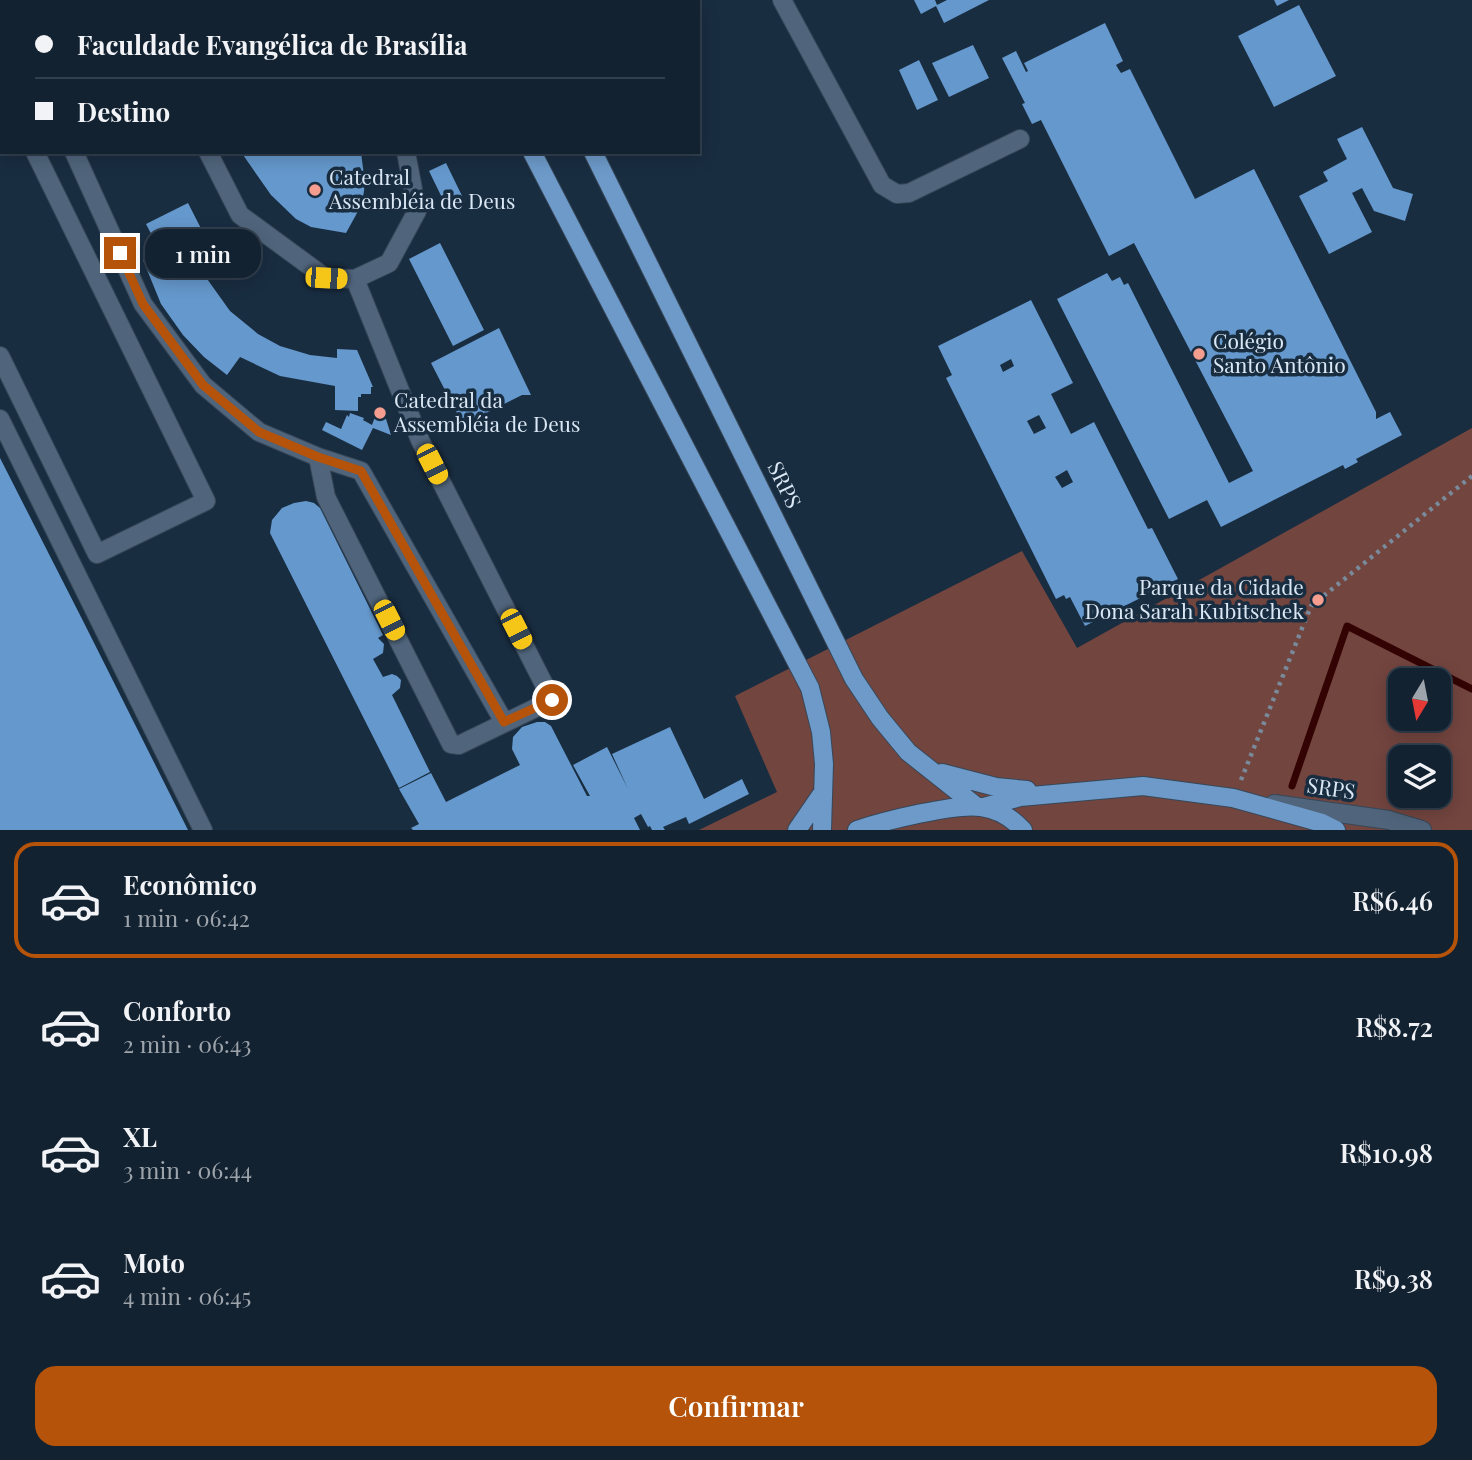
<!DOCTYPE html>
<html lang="pt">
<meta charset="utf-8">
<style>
body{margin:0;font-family:"Playfair Display",serif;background:#202f3d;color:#f1f3f6;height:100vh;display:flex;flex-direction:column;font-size:26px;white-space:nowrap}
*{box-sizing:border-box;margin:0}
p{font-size:23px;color:#9da4ab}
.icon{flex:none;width:38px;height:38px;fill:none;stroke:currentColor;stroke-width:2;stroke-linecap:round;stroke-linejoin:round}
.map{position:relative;height:830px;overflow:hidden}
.side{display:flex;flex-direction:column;background:#132231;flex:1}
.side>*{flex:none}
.top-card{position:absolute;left:0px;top:0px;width:700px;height:154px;box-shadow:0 4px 18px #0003,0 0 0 2px #323f4d;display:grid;align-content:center;height:154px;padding:0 35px;background:#132231}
.needle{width:46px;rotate:190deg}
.buttons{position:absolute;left:1388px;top:668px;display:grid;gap:14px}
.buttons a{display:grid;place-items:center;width:63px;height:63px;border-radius:14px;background:#132231;box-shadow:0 4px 18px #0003,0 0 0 2px #323f4d;font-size:35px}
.end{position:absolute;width:32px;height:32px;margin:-16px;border:9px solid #b45309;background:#fff;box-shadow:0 0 0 4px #fff}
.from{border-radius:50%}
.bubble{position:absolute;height:49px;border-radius:21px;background:#132231;box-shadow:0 4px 18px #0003,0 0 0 2px #323f4d;font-size:23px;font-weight:600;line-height:49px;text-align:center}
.car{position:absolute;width:21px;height:42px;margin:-21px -10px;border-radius:9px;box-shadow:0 0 5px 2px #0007;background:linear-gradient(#f5c518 24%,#345 0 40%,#f5c518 0 76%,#345 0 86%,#f5c518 0)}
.top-card b{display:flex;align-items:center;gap:24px;height:66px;font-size:26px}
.top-card b+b{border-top:2px solid #323f4d}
.top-card i{width:18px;height:18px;background:#f1f3f6}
ul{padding:12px 0 0;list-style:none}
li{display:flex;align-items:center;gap:21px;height:116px;margin:0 14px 10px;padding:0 21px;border:4px solid transparent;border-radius:21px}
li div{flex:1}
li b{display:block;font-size:26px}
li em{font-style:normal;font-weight:600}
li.selected{border-color:#b45309}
li>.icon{width:63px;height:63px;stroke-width:1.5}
.action{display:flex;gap:14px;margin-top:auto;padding:14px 35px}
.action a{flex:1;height:80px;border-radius:21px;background:#b45309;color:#fff;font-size:28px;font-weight:600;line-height:80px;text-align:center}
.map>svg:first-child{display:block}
.green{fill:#73453f;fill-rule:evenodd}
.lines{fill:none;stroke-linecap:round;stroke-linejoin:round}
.stream{stroke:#320302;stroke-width:7}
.building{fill:#6598cc;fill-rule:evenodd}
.minor-casing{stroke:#374758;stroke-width:20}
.major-casing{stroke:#374758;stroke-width:20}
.path{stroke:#798a9a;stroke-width:4.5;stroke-dasharray:3.5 5;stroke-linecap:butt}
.minor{stroke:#50657c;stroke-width:18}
.major{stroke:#6d9ac9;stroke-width:18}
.route{stroke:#b45309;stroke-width:9}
.poi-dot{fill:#f59d8f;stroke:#192d41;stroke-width:2.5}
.labels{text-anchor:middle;stroke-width:7;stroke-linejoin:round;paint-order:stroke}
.poi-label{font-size:21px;fill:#dae7f4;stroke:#192d41;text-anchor:start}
.street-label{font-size:21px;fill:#dae7f4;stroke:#192d41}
</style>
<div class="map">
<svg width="1472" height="830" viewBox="0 0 1472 830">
<rect width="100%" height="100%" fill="#192d41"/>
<path class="green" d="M1472 428V830H699L777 792 735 696 1022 551 1077 648ZM1400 681H1438V719H1400ZM1400 758H1438V796H1400Z"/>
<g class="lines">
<path class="stream" d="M1292 786 1347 626 1472 689"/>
</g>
<path class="building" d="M914 0H935L937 5 947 0H989L944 23 936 6 921 14Z
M1274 0H1289L1277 6Z
M1299 5 1336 76 1274 107 1238 36Z
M1105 23 1123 61 1116 65 1119 70 1121 73 1130 69 1195 199 1254 169 1376 412V419L1390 412 1402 435 1356 459 1358 462 1345 469 1343 465 1221 527 1207 500 1169 519 1057 299 1107 273 1112 281 1120 277 1124 285 1128 283 1229 483 1253 471 1134 243 1109 256 1041 120 1032 124 1022 104 1025 103 1002 58 1016 51 1026 72 1028 71 1024 63Z
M973 45 989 78 949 97 932 63Z
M919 60 938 100 917 110 899 70Z
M1362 127 1393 188 1413 194 1405 221 1374 211 1362 188 1352 193 1372 232 1329 254 1299 196 1328 181 1323 172 1347 159 1337 139Z
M241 152H361L365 184 362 204 346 233 311 227 296 219 271 195Z
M446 163 465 202 448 210 429 171Z
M188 203 211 248 173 267 181 280 200 269 230 311 258 334 280 346 310 355 337 358V349L357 350 373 387H371V394H361V397H358V411L335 410V386L280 376 240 357 227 375 204 357 183 335 161 304 143 260 160 251 146 224Z
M440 243 484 330 453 346 409 259Z
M1031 300 1073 383 1051 394 1071 434 1094 422 1148 529 1152 528 1178 579 1085 626 1070 597 1066 599 1064 595 1056 599 946 378 952 375 938 346ZM1011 359 1014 366 1003 372 1000 365ZM1039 415 1046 428 1034 434 1027 421ZM1067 470 1073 482 1062 488 1055 477Z
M499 328 531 395H522L463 425 431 363Z
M350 413 364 418 363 420 372 425 376 414 386 419 391 435 373 428 362 450 322 430 326 422 341 429 347 415 349 417Z
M0 458 81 617 188 830H0Z
M306 501 314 503 320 508 383 635 378 638 384 644 383 653 373 659 383 677 392 674 397 676 401 680 400 688 392 695 430 772 399 788 270 533 272 520 282 508 294 503Z
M537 722H545L551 726 587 796H590L573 765 607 747 628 789 612 754 670 727 704 799 742 779 749 794 689 824 686 817 663 827 665 830H652L650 826 648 827 641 814 634 818 640 830H413L411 828 419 824 399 789 431 773 446 802 520 765 512 749 513 737 522 727Z"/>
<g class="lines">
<defs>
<path id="minor" d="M4 0 5 2
M132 0 133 2
M329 0 330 2
M782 0 882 185 897 194 909 193 1020 139
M198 2 201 0
M0 82 2 86
M74 152 143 304 203 385 259 432 318 457 361 471 504 722
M208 152 240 215 326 278 355 279 389 263 417 211 406 152
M0 356 97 554 206 501 35 152
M0 419 203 830
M318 457 326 497 451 744 459 745 552 700 420 440 355 279
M1274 804 1389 820 1422 830"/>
<path id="major" d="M453 0 454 2
M517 0 518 2
M532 152 810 688 821 732 824 764 822 830
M593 152 854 679 880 718 908 752 976 806
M942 773 996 787 1027 790
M984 807 1020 797 1143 786 1233 798 1322 823 1336 830
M797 830 821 795
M857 830C884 821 955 803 981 807 997 809 1012 818 1023 830"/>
</defs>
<use href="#minor" class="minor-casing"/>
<use href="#major" class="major-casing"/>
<path class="path" d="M1241 780 1311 606 1472 476"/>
<use href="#minor" class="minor"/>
<use href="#major" class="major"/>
</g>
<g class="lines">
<path class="route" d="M120 253 143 304 203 385 259 432 318 457 361 471 504 722 552 700"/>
</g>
<g class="poi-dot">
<circle cx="315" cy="190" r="7"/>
<circle cx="1199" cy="354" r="7"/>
<circle cx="380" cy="413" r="7"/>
<circle cx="1318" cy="600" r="7"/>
</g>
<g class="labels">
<g class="poi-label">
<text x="329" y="185">Catedral<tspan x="329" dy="24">Assembléia de Deus</tspan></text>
<text x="1213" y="349">Colégio<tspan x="1213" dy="24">Santo Antônio</tspan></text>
<text x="394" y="408">Catedral da<tspan x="394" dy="24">Assembléia de Deus</tspan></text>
<text x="1304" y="595" text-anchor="end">Parque da Cidade<tspan x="1304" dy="24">Dona Sarah Kubitschek</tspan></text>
</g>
<g class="street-label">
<text transform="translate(784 485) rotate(64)" y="7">SRPS</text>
<text transform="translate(1331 789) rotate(8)" y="7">SRPS</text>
</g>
</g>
</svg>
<div class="buttons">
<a><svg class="needle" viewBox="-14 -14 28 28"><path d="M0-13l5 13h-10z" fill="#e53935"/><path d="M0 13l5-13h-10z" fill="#9da4ab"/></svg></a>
<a><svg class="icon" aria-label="layers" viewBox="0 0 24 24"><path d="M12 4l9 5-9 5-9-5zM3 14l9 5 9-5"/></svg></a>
</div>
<i class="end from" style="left:552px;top:700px"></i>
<i class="end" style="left:120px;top:253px"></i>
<div class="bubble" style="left:145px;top:229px;width:116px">1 min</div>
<i class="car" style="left:326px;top:278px;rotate:93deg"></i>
<i class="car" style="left:432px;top:464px;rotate:153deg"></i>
<i class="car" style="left:389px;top:620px;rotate:153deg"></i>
<i class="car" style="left:516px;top:629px;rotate:153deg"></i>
<div class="top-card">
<b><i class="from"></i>Faculdade Evangélica de Brasília</b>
<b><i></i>Destino</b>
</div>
</div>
<section class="side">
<ul>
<li class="selected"><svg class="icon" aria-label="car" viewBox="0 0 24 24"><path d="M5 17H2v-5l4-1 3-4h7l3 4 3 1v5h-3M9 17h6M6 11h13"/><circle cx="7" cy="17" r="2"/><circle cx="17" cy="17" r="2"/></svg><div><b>Econômico</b><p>1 min · 06:42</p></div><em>R$6.46</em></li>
<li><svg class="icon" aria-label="car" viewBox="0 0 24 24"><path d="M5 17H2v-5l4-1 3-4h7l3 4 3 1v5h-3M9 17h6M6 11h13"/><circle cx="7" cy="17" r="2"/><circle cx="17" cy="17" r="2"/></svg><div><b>Conforto</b><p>2 min · 06:43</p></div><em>R$8.72</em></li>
<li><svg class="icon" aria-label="car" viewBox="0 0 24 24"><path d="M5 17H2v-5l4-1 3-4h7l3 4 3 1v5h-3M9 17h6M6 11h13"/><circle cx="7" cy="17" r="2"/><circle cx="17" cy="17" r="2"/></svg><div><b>XL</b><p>3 min · 06:44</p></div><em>R$10.98</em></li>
<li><svg class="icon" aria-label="car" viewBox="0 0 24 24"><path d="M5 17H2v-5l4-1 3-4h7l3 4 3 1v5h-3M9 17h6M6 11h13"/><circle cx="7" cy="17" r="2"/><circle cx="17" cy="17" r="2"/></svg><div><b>Moto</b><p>4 min · 06:45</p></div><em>R$9.38</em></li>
</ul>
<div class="action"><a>Confirmar</a></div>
</section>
